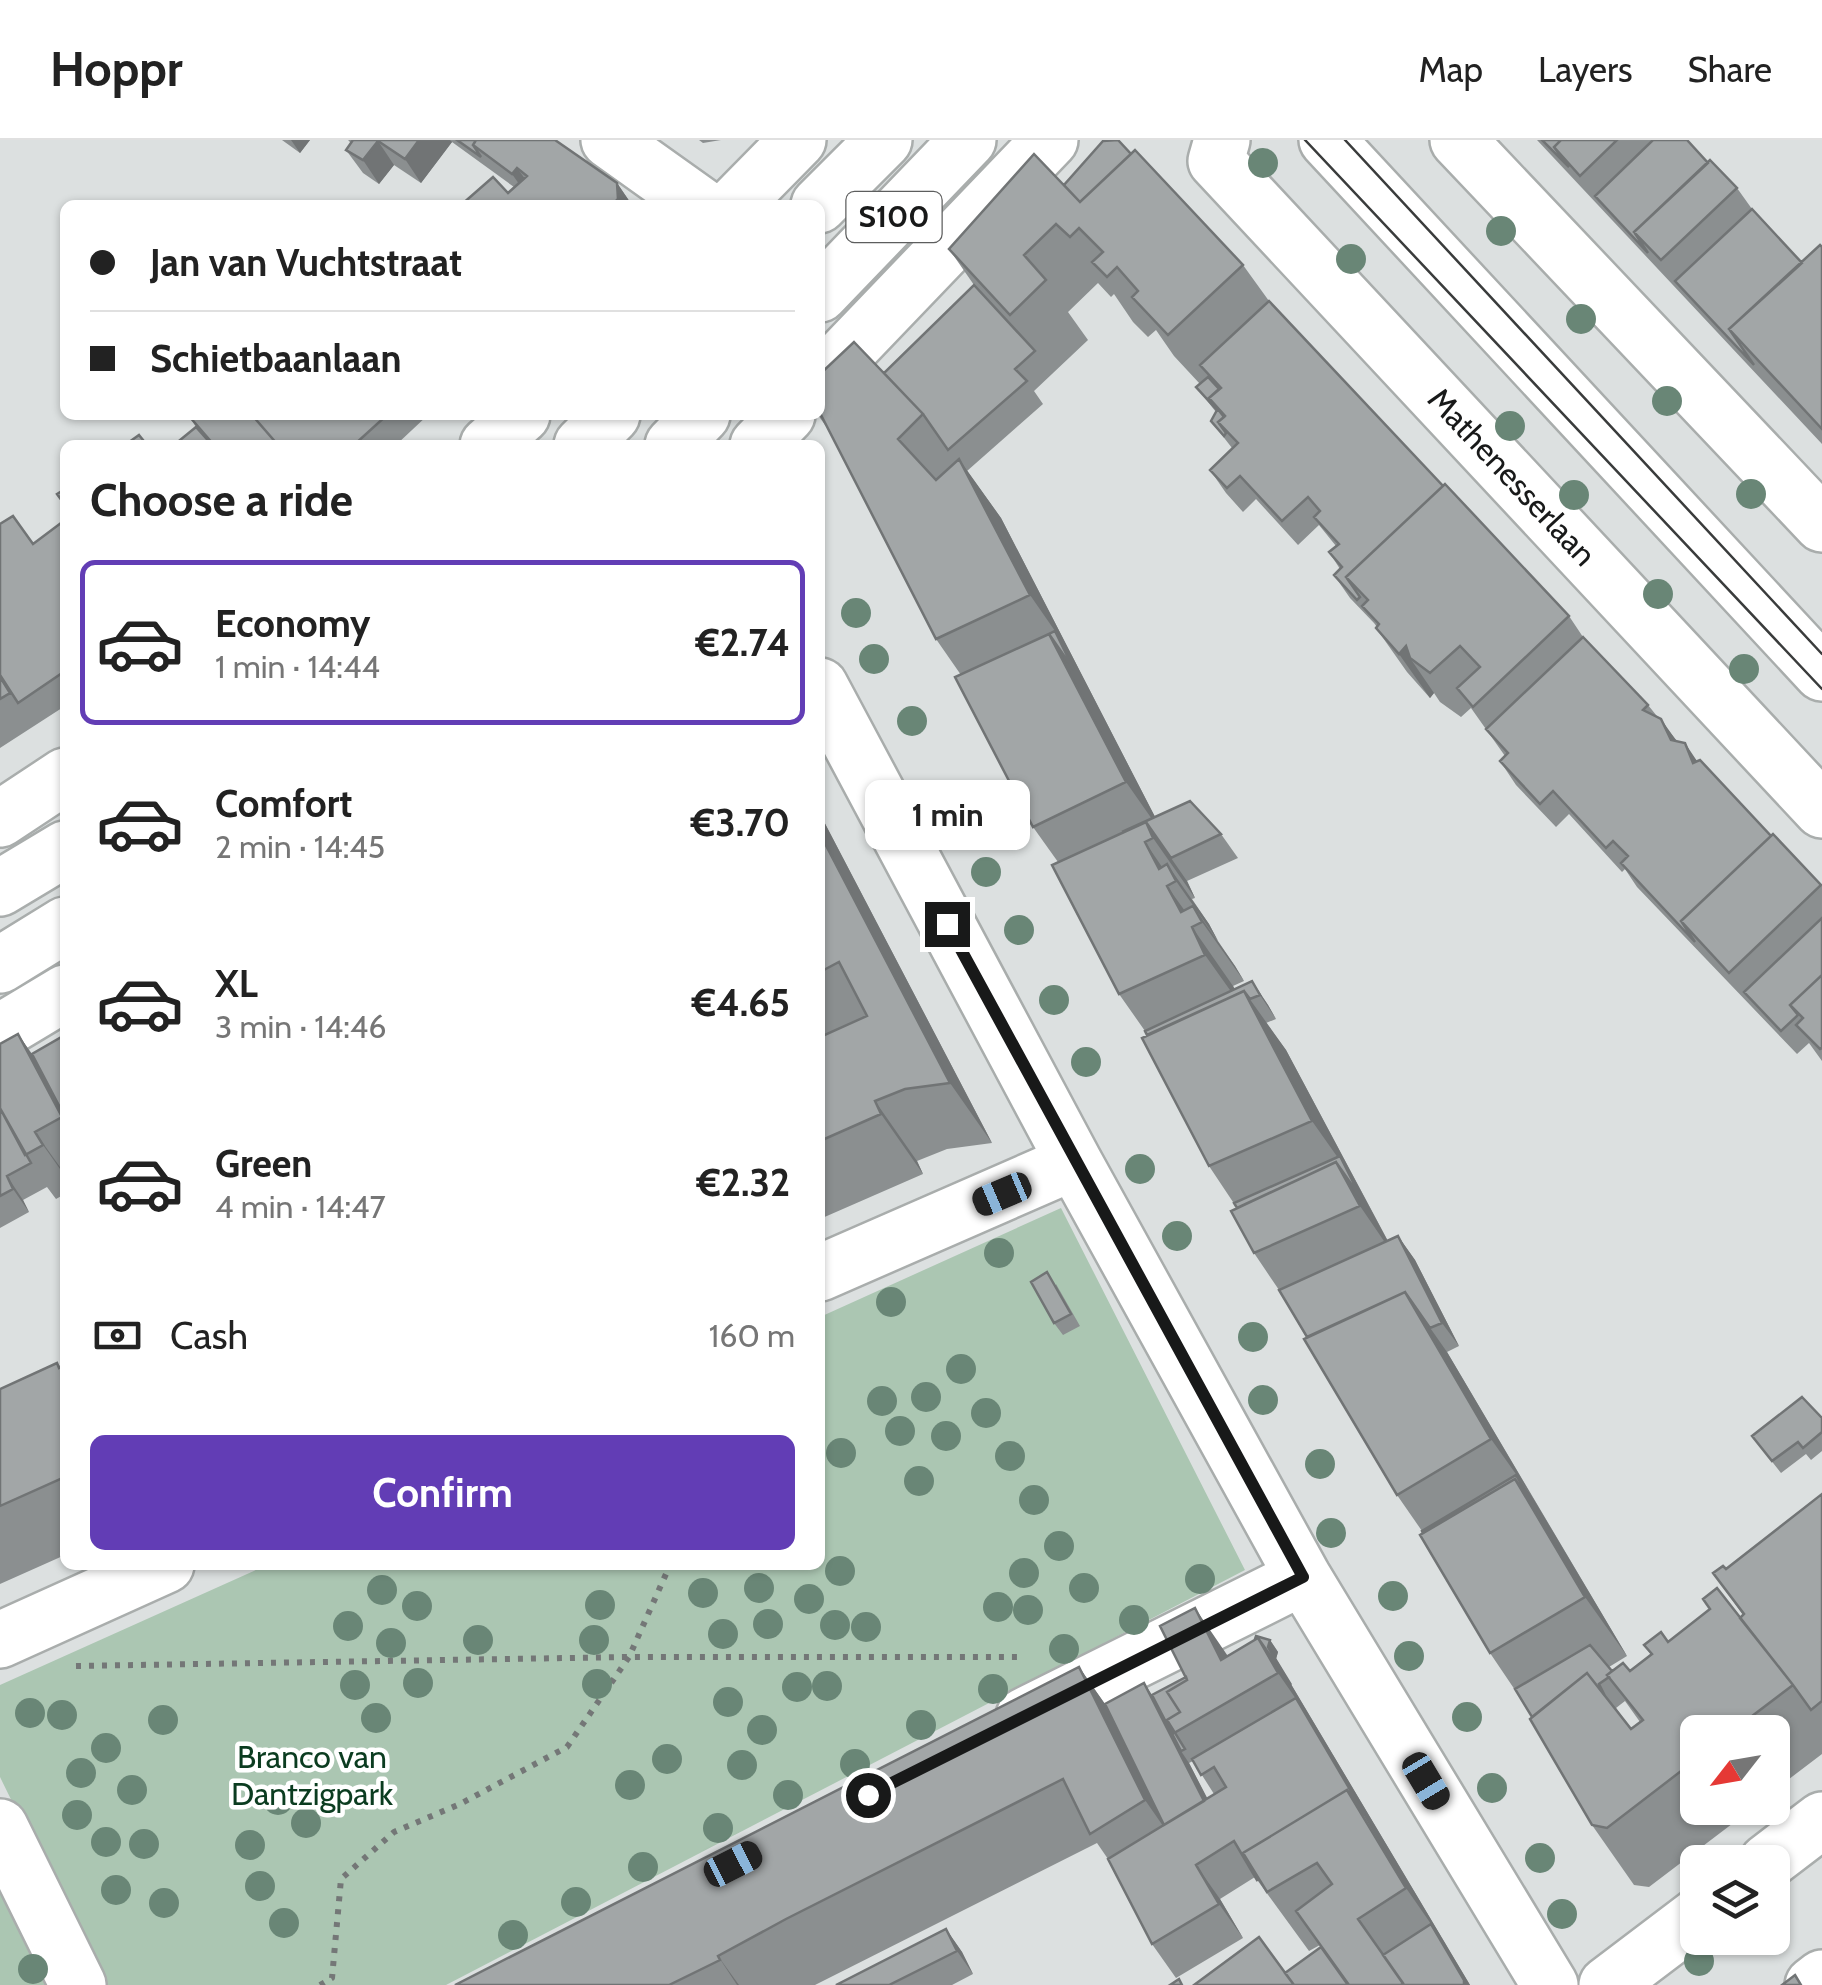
<!DOCTYPE html>
<meta charset="utf-8">
<style>
body{margin:0;font-family:Cabin,sans-serif;background:#f2f2f2;color:#222;height:100vh;display:flex;flex-direction:column;font-size:38px;white-space:nowrap}
*{box-sizing:border-box;margin:0}
p{font-size:32px;color:#767676}
.icon{flex:none;width:55px;height:55px;fill:none;stroke:currentColor;stroke-width:2;stroke-linecap:round;stroke-linejoin:round}
.map{position:relative;flex:1;overflow:hidden}
.drawer{position:absolute;left:60px;top:300px;width:765px;height:1130px;display:flex;flex-direction:column;background:#fff;border-radius:15px;box-shadow:0 2px 8px #0004}
.drawer>*{flex:none}
.hud{position:absolute;left:60px;top:60px;width:765px;height:220px;border-radius:15px;box-shadow:0 2px 8px #0004;display:grid;align-content:center;height:220px;padding:0 30px;background:#fff}
.needle{width:65px;rotate:239deg}
.fabs{position:absolute;left:1680px;top:1575px;display:grid;gap:20px}
.fabs a{display:grid;place-items:center;width:110px;height:110px;border-radius:15px;background:#fff;box-shadow:0 2px 8px #0004;font-size:50px}
.end{position:absolute;width:45px;height:45px;margin:-22px;border:12px solid #181919;background:#fff;box-shadow:0 0 0 5px #fff}
.from{border-radius:50%}
.bubble{position:absolute;height:70px;border-radius:15px;background:#fff;box-shadow:0 2px 8px #0004;font-size:32px;font-weight:700;line-height:70px;text-align:center}
.car{position:absolute;width:30px;height:60px;margin:-30px -15px;border-radius:12px;box-shadow:0 0 8px 2px #0007;background:linear-gradient(#222 24%,#8ab4d8 0 40%,#222 0 76%,#8ab4d8 0 86%,#222 0)}
.hud b{display:flex;align-items:center;gap:35px;height:95px;font-size:38px}
.hud b+b{border-top:2px solid #e0e0e0}
.hud i{width:25px;height:25px;background:#222}
ul{padding:0;list-style:none}
li{display:flex;align-items:center;gap:30px;height:165px;margin:0 20px 15px;padding:0 10px;border:5px solid transparent;border-radius:15px}
li div{flex:1}
li b{display:block;font-size:38px}
li em{font-style:normal;font-weight:700}
li.on{border-color:#623db5}
li>.icon{width:90px;height:90px;stroke-width:1.5}
h2{padding:0 30px;font-size:45px;line-height:120px}
.pay{display:flex;align-items:center;gap:25px;height:110px;padding:0 30px;font-size:38px}
.pay p{margin-inline-start:auto}
.action{display:flex;gap:20px;margin-top:auto;padding:20px 30px}
.action a{flex:1;height:115px;border-radius:15px;background:#623db5;color:#fff;font-size:40px;font-weight:700;line-height:115px;text-align:center}
header{display:flex;align-items:center;gap:60px;box-sizing:border-box;height:140px;padding:0 50px;background:#fff;border-bottom:2px solid #e0e0e0}
header strong{font-size:48px}
nav{display:flex;gap:55px;margin-inline-start:auto;font-size:35px}
.map>svg:first-child{display:block}
.green{fill:#abc6b2}
.lines{fill:none;stroke-linecap:round;stroke-linejoin:round}
.minor-casing{stroke:#a9adac;stroke-width:60}
.tertiary-casing{stroke:#a9adac;stroke-width:60}
.primary-casing{stroke:#a9adac;stroke-width:60}
.path{stroke:#747777;stroke-width:6;stroke-dasharray:5 8;stroke-linecap:butt}
.minor{stroke:#fff;stroke-width:55}
.tertiary{stroke:#fff;stroke-width:55}
.primary{stroke:#fff;stroke-width:55}
.tram{stroke:#3a3c3c;stroke-width:2.5}
.tree{fill:#698676}
.wall{fill:#8b8f90;fill-rule:evenodd}
.shaded-wall{fill:#717475}
.building{fill:#a2a6a7;stroke:#717475;stroke-width:2.5}
.route{stroke:#181919;stroke-width:12}
.labels{text-anchor:middle;stroke-width:9;stroke-linejoin:round;paint-order:stroke}
.shield{fill:#fff;stroke:#5d5e5e;stroke-width:2.5}
.shield-label{font-size:30px;font-weight:bold;fill:#181919}
.street-label{font-size:32px;fill:#181919;stroke:#fff}
.park-label{font-size:32px;fill:#0b3c20;stroke:#fff}
</style>
<header>
<strong>Hoppr</strong>
<nav><a>Map</a><a>Layers</a><a>Share</a></nav>
</header>
<div class="map">
<svg width="1822" height="1845" viewBox="0 0 1822 1845">
<rect width="100%" height="100%" fill="#dce0e0"/>
<path class="green" d="M1061 1068 1245 1430 446 1845H102L0 1637V1545L267 1425H820V1177Z
M0 1746 52 1845H0Z"/>
<g class="lines">
<defs>
<path id="minor" d="M609 0 700 65
M1222 0 1216 21 1822 670
M1458 0 1822 384
M734 65 798 0
M820 240 1050 0
M488 305 522 275
M758 305 787 275
M820 546 1074 1022 1303 1437 1550 1845
M0 679 65 636
M0 892 65 853
M820 1133 1074 1022
M0 1500 166 1425
M1024 1576 1303 1437
M0 1687 78 1845
M1767 1722 1822 1680
M1607 1845 1698 1776
M1813 1845 1822 1838"/>
<path id="tertiary" d="M1327 0 1822 533"/>
<path id="primary" d="M819 65 884 0
M820 154 968 0
M582 305 612 275
M673 305 702 275
M0 748 65 709
M0 825 65 785"/>
</defs>
<use href="#minor" class="minor-casing"/>
<use href="#tertiary" class="tertiary-casing"/>
<use href="#primary" class="primary-casing"/>
<path class="path" d="M76 1526 629 1517H1018
M320 1845 332 1838 341 1739 394 1692 460 1664 567 1607 629 1517 670 1425"/>
<use href="#minor" class="minor"/>
<use href="#tertiary" class="tertiary"/>
<use href="#primary" class="primary"/>
<path class="tram" d="M1305 0 1822 549
M1345 0 1822 514"/>
</g>
<g class="tree">
<circle cx="1263" cy="23" r="15"/>
<circle cx="1501" cy="91" r="15"/>
<circle cx="1351" cy="119" r="15"/>
<circle cx="1581" cy="179" r="15"/>
<circle cx="1667" cy="261" r="15"/>
<circle cx="1510" cy="286" r="15"/>
<circle cx="1751" cy="354" r="15"/>
<circle cx="1574" cy="355" r="15"/>
<circle cx="1658" cy="454" r="15"/>
<circle cx="856" cy="473" r="15"/>
<circle cx="874" cy="519" r="15"/>
<circle cx="1744" cy="529" r="15"/>
<circle cx="912" cy="581" r="15"/>
<circle cx="946" cy="658" r="15"/>
<circle cx="986" cy="732" r="15"/>
<circle cx="1019" cy="790" r="15"/>
<circle cx="1054" cy="860" r="15"/>
<circle cx="1086" cy="922" r="15"/>
<circle cx="1140" cy="1029" r="15"/>
<circle cx="1177" cy="1096" r="15"/>
<circle cx="999" cy="1113" r="15"/>
<circle cx="891" cy="1162" r="15"/>
<circle cx="1253" cy="1197" r="15"/>
<circle cx="961" cy="1229" r="15"/>
<circle cx="926" cy="1257" r="15"/>
<circle cx="1263" cy="1260" r="15"/>
<circle cx="882" cy="1261" r="15"/>
<circle cx="986" cy="1273" r="15"/>
<circle cx="900" cy="1291" r="15"/>
<circle cx="946" cy="1296" r="15"/>
<circle cx="841" cy="1313" r="15"/>
<circle cx="1010" cy="1316" r="15"/>
<circle cx="1320" cy="1324" r="15"/>
<circle cx="919" cy="1341" r="15"/>
<circle cx="1034" cy="1360" r="15"/>
<circle cx="1331" cy="1393" r="15"/>
<circle cx="1059" cy="1406" r="15"/>
<circle cx="840" cy="1431" r="15"/>
<circle cx="1024" cy="1433" r="15"/>
<circle cx="1200" cy="1439" r="15"/>
<circle cx="759" cy="1448" r="15"/>
<circle cx="1084" cy="1448" r="15"/>
<circle cx="382" cy="1450" r="15"/>
<circle cx="703" cy="1453" r="15"/>
<circle cx="1393" cy="1456" r="15"/>
<circle cx="809" cy="1459" r="15"/>
<circle cx="600" cy="1465" r="15"/>
<circle cx="417" cy="1466" r="15"/>
<circle cx="998" cy="1467" r="15"/>
<circle cx="1028" cy="1470" r="15"/>
<circle cx="1134" cy="1480" r="15"/>
<circle cx="768" cy="1484" r="15"/>
<circle cx="835" cy="1485" r="15"/>
<circle cx="348" cy="1486" r="15"/>
<circle cx="866" cy="1487" r="15"/>
<circle cx="723" cy="1494" r="15"/>
<circle cx="478" cy="1500" r="15"/>
<circle cx="594" cy="1500" r="15"/>
<circle cx="391" cy="1503" r="15"/>
<circle cx="1064" cy="1509" r="15"/>
<circle cx="1409" cy="1516" r="15"/>
<circle cx="418" cy="1543" r="15"/>
<circle cx="597" cy="1544" r="15"/>
<circle cx="355" cy="1545" r="15"/>
<circle cx="827" cy="1546" r="15"/>
<circle cx="797" cy="1547" r="15"/>
<circle cx="993" cy="1549" r="15"/>
<circle cx="728" cy="1562" r="15"/>
<circle cx="30" cy="1573" r="15"/>
<circle cx="62" cy="1575" r="15"/>
<circle cx="1467" cy="1577" r="15"/>
<circle cx="376" cy="1578" r="15"/>
<circle cx="163" cy="1580" r="15"/>
<circle cx="921" cy="1585" r="15"/>
<circle cx="762" cy="1590" r="15"/>
<circle cx="106" cy="1608" r="15"/>
<circle cx="667" cy="1619" r="15"/>
<circle cx="855" cy="1624" r="15"/>
<circle cx="742" cy="1625" r="15"/>
<circle cx="81" cy="1633" r="15"/>
<circle cx="630" cy="1645" r="15"/>
<circle cx="1492" cy="1648" r="15"/>
<circle cx="132" cy="1650" r="15"/>
<circle cx="788" cy="1655" r="15"/>
<circle cx="278" cy="1660" r="15"/>
<circle cx="77" cy="1675" r="15"/>
<circle cx="306" cy="1683" r="15"/>
<circle cx="718" cy="1688" r="15"/>
<circle cx="106" cy="1702" r="15"/>
<circle cx="144" cy="1704" r="15"/>
<circle cx="250" cy="1705" r="15"/>
<circle cx="1540" cy="1718" r="15"/>
<circle cx="643" cy="1727" r="15"/>
<circle cx="260" cy="1746" r="15"/>
<circle cx="116" cy="1750" r="15"/>
<circle cx="576" cy="1762" r="15"/>
<circle cx="164" cy="1763" r="15"/>
<circle cx="1562" cy="1774" r="15"/>
<circle cx="284" cy="1783" r="15"/>
<circle cx="513" cy="1795" r="15"/>
<circle cx="1699" cy="1821" r="15"/>
<circle cx="33" cy="1829" r="15"/>
</g>
<path class="wall" d="M282 0H310L300 13Z
M348 0H555L617 43 632 65H461L508 53 514 47 452 2 421 43 394 25 379 44 363 33 346 10 351 3Z
M699 0H721L703 3Z
M1537 0H1687L1708 23 1737 48 1752 69 1802 123 1822 107V304Z
M1064 45 1243 125 1269 161 1442 346 1569 476 1583 497 1648 565 1677 601 1771 696 1773 694 1822 746V921L1809 903 1797 914 1637 747 1625 729 1622 732 1569 674 1556 687 1516 645 1500 621 1505 616 1471 568 1461 577 1440 562 1434 553 1430 558 1407 532 1376 488 1377 487 1374 483 1350 458 1334 435 1340 429 1329 412 1336 406 1319 385 1298 405 1256 359 1243 372 1226 353 1210 330 1232 308 1211 281 1216 272 1196 247 1200 244 1174 216 1156 190 1148 197 1133 182 1114 154 1111 157 1098 143 1068 172 1088 200 1034 251 1043 264 967 331 1001 378 1155 677 1221 694 1238 718 1187 741 1195 758 1192 759 1209 784 1218 801 1235 826 1244 841 1233 846 1235 849 1252 841 1268 865 1276 879 1266 883 1286 910 1388 1101 1398 1096 1415 1120 1459 1206 1447 1212 1627 1516 1609 1527 1612 1531H1630L1651 1515 1644 1505 1668 1502 1740 1478 1743 1475 1713 1433 1726 1429 1822 1354V1614L1772 1652V1592H1698V1668H1753L1649 1747 1634 1745 1592 1685 1532 1577 1515 1550 1490 1513 1422 1391 1397 1355 1279 1150 1254 1113 1237 1068 1209 1026 1145 891 1119 854 1058 722 1033 687 961 535 936 499 830 292 818 275H820V234L884 233 974 145 949 109ZM1625 1561 1640 1582 1631 1589 1616 1568Z
M191 275H428L396 305H174L196 287 189 276Z
M65 380V566L0 608V384L33 404Z
M820 674 992 1003 947 1009 917 1021 923 1034 820 1079Z
M18 894 32 914 65 895V1054L56 1059 47 1047 23 1060 29 1072 0 1088V904Z
M1056 1144 1080 1186 1063 1195 1054 1183Z
M57 1223 61 1227 65 1225V1415L0 1444V1249Z
M1822 1278V1311L1811 1320 1806 1314 1781 1333 1752 1296Z
M1270 1500 1278 1512 1276 1519 1470 1845H1194L1285 1833 1321 1807 1320 1805 1309 1811 1255 1737 1220 1759 1243 1798 1176 1838 1152 1804 1108 1719 1097 1703 815 1845H455L1079 1527 1105 1564 1152 1555 1228 1515ZM1193 1621 1214 1654 1207 1659 1189 1623Z
M946 1789 962 1812 973 1834 952 1845H836Z"/>
<path class="shaded-wall" d="M291 0H310L300 13Z
M419 0H450L452 2 421 43 405 19Z
M378 1 394 25 379 44 363 20Z
M517 28 534 51 529 58 512 34Z
M617 43 632 65H622L618 59Z
M959 319 1001 378 1168 702 1126 642 1049 494 1055 491 1030 455Z
M1406 506 1410 518 1434 553 1430 558 1399 514Z
M1661 579 1678 603 1671 600Z
M1685 603 1701 627 1693 623Z
M820 674 832 697 992 1003 950 943 820 694Z
M1146 682 1187 741 1195 758 1153 698Z
M1145 702 1173 743 1159 729Z
M1167 724 1209 784 1218 801 1176 741Z
M1167 746 1195 785 1192 787 1233 846 1247 874 1205 815Z
M1193 766 1235 826 1244 841 1202 782Z
M1252 841 1268 865 1276 879 1260 855Z
M1244 851 1286 910 1401 1126 1360 1066 1336 1022 1348 1032 1312 981Z
M18 894 48 938 65 969V982Z
M875 961 917 1021 923 1034 881 974Z
M35 992 65 1034V1036L43 1005Z
M7 1036 23 1060 29 1072 13 1049Z
M1398 1096 1415 1120 1459 1206 1442 1183Z
M1405 1152 1447 1212 1533 1358 1491 1299Z
M1516 1335 1533 1358 1627 1516 1585 1457 1515 1339Z
M1195 1468 1236 1528 1221 1520Z
M1258 1498 1268 1507 1270 1500 1278 1512 1276 1519 1470 1845H1464L1431 1784 1406 1748 1296 1559 1278 1533Z
M1079 1527 1121 1587 1170 1696 1145 1660Z
M1144 1543 1160 1567 1181 1611 1189 1623 1227 1696 1210 1672Z
M1196 1725 1220 1759 1243 1798 1219 1764Z
M946 1789 962 1812 973 1834 957 1811Z
M718 1816 739 1845H737Z"/>
<path class="building" d="M353 0H419L405 19 378 1 363 20 346 10Z
M457 0H476L473 5 481 17Z
M476 0H555L617 43 618 59 612 65H461L493 37 508 53 527 36 517 28 512 34 473 5Z
M1118 0 1131 14 1080 62 1064 45 1103 1Z
M1542 0H1561L1554 7 1569 27Z
M1561 0H1617L1580 36 1554 7Z
M1653 0H1687L1708 23 1634 92 1648 113 1595 56Z
M1135 10 1243 125 1168 195 1132 157 1138 151 1117 127 1107 137 1092 122 1103 112 1079 88 1070 97 1056 84 1024 115 1046 140 1010 175 949 109 1034 14 1080 62Z
M1710 20 1737 48 1661 120 1634 92Z
M1752 69 1802 123 1729 189 1754 225 1675 141Z
M1820 105 1822 107V289L1729 189Z
M974 145 1035 211 1015 229 1027 241 948 310 923 274 884 233Z
M1269 161 1443 346 1346 437 1360 457 1357 460 1334 435 1342 427 1329 412 1339 404 1314 377 1320 371 1308 357 1282 381 1240 336 1227 348 1210 330 1238 303 1218 282 1225 276 1209 258 1221 248 1200 225Z
M854 202 923 274 898 299 936 340 959 319 1030 455 936 499 820 273V234Z
M1208 237 1219 249 1209 258 1224 277 1218 282 1226 293 1224 296 1211 281 1217 270 1196 247Z
M191 275H252L278 305H214L189 276Z
M252 275H387L354 305H278Z
M196 287 212 305H174Z
M139 295 147 305H125Z
M1445 344 1569 476 1473 567 1457 548 1480 527 1460 506 1430 533 1410 518 1406 506 1399 514 1376 488 1379 484 1362 466 1368 460 1346 437Z
M65 349V365L57 354Z
M13 376 33 404 65 380V531L18 563 0 535V384Z
M1055 491 1074 530 1049 494Z
M1049 494 1126 642 1033 687 955 537Z
M1583 497 1648 565 1643 570 1661 579 1671 600 1685 603 1693 623 1700 620 1771 696 1681 781 1695 802 1621 723 1628 716 1613 701 1606 708 1553 651 1540 664 1500 621 1508 613 1486 589Z
M0 537 10 553 0 559Z
M1190 661 1221 694 1171 718 1146 682 1122 692Z
M1146 682 1153 698 1145 702 1159 729 1167 724 1176 741 1167 746 1181 772 1193 766 1202 782 1192 787 1205 815 1119 854 1052 725Z
M820 694 950 943 905 949 875 961 881 974 820 1001V897L867 876 839 822 820 832Z
M1773 694 1821 745 1729 833 1681 781Z
M1822 778V835L1790 865 1798 875 1781 891 1744 852Z
M1822 835V908L1820 909 1796 885 1803 878 1790 865Z
M1252 841 1260 855 1250 859 1244 851 1147 895 1145 891Z
M1244 851 1312 981 1209 1026 1142 898Z
M18 894 62 977 35 992 43 1005 25 1015 0 968V904Z
M65 895V977L32 914Z
M0 968 31 1023 7 1036 13 1049 0 1056Z
M1340 1016 1361 1058 1336 1022 1237 1068 1234 1063Z
M1336 1022 1360 1066 1254 1113 1231 1071Z
M1398 1096 1442 1183 1430 1188 1405 1152 1307 1197 1279 1150Z
M1047 1132 1071 1174 1054 1183 1031 1142Z
M1405 1152 1491 1299 1397 1355 1304 1199Z
M57 1223 59 1228 65 1225V1337L0 1366V1249Z
M1802 1257 1822 1278V1292L1803 1308 1798 1302 1772 1321 1752 1296Z
M1516 1335 1540 1375 1515 1339 1423 1393 1422 1391Z
M1515 1339 1585 1457 1490 1513 1420 1395Z
M1822 1354V1561L1811 1570 1793 1545 1740 1478 1744 1474 1713 1433 1723 1426 1726 1429Z
M1717 1448 1793 1545 1731 1592H1698V1618L1607 1688 1592 1685 1530 1579 1587 1533 1631 1589 1643 1580 1607 1535 1623 1523 1630 1531 1652 1514 1644 1505 1661 1492 1668 1502 1710 1469 1703 1459Z
M1195 1468 1221 1520 1258 1498 1278 1533 1174 1593 1167 1580 1180 1572 1167 1552 1187 1540 1160 1486Z
M1256 1496 1270 1500 1268 1507 1291 1545 1258 1498 1255 1499Z
M1590 1505 1612 1531 1607 1535 1609 1537 1599 1544 1605 1556 1587 1533 1532 1577 1515 1549Z
M1079 1527 1145 1660 1090 1694 1063 1639 786 1779 718 1816 720 1820 669 1845H455Z
M1186 1537 1187 1540 1167 1552 1180 1572 1167 1580 1185 1609 1181 1611 1152 1555Z
M1144 1543 1204 1661 1164 1685 1105 1564Z
M1296 1558 1365 1675 1347 1650 1243 1713 1259 1739 1257 1740 1234 1701 1196 1725 1219 1764 1152 1804 1108 1719 1226 1647 1214 1627 1201 1635 1192 1619Z
M1347 1650 1406 1748 1358 1779 1403 1843 1401 1845H1349L1296 1771 1332 1744 1317 1723 1267 1752 1243 1713Z
M1431 1784 1464 1840V1845H1404L1383 1815Z
M946 1789 957 1811 889 1845H836Z
M1259 1797 1294 1845H1194Z
M1321 1807 1348 1845H1294L1285 1833Z
M1795 1835 1801 1845H1782Z
M1179 1839 1182 1845H1170Z"/>
<g class="lines">
<path class="route" d="M868 1655 1303 1437 947 784"/>
</g>
<g class="labels">
<rect class="shield" x="846.5" y="52" width="95" height="50" rx="8"/>
<g class="shield-label">
<text x="894" y="87">S100</text>
</g>
<g class="street-label">
<text transform="translate(1512 337) rotate(47)" y="11">Mathenesserlaan</text>
</g>
<g class="park-label">
<text x="312" y="1628">Branco van<tspan x="312" dy="37">Dantzigpark</tspan></text>
</g>
</g>
</svg>
<div class="fabs">
<a><svg class="needle" viewBox="-14 -14 28 28"><path d="M0-13l5 13h-10z" fill="#e53935"/><path d="M0 13l5-13h-10z" fill="#767676"/></svg></a>
<a><svg class="icon" aria-label="layers" viewBox="0 0 24 24"><path d="M12 4l9 5-9 5-9-5zM3 14l9 5 9-5"/></svg></a>
</div>
<i class="end from" style="left:868px;top:1655px"></i>
<i class="end" style="left:947px;top:784px"></i>
<div class="bubble" style="left:865px;top:640px;width:165px">1 min</div>
<i class="car" style="left:1002px;top:1054px;rotate:247deg"></i>
<i class="car" style="left:1426px;top:1641px;rotate:149deg"></i>
<i class="car" style="left:733px;top:1724px;rotate:63deg"></i>
<div class="hud">
<b><i class="from"></i>Jan van Vuchtstraat</b>
<b><i></i>Schietbaanlaan</b>
</div>
<section class="drawer">
<h2>Choose a ride</h2>
<ul>
<li class="on"><svg class="icon" aria-label="car" viewBox="0 0 24 24"><path d="M5 17H2v-5l4-1 3-4h7l3 4 3 1v5h-3M9 17h6M6 11h13"/><circle cx="7" cy="17" r="2"/><circle cx="17" cy="17" r="2"/></svg><div><b>Economy</b><p>1 min · 14:44</p></div><em>€2.74</em></li>
<li><svg class="icon" aria-label="car" viewBox="0 0 24 24"><path d="M5 17H2v-5l4-1 3-4h7l3 4 3 1v5h-3M9 17h6M6 11h13"/><circle cx="7" cy="17" r="2"/><circle cx="17" cy="17" r="2"/></svg><div><b>Comfort</b><p>2 min · 14:45</p></div><em>€3.70</em></li>
<li><svg class="icon" aria-label="car" viewBox="0 0 24 24"><path d="M5 17H2v-5l4-1 3-4h7l3 4 3 1v5h-3M9 17h6M6 11h13"/><circle cx="7" cy="17" r="2"/><circle cx="17" cy="17" r="2"/></svg><div><b>XL</b><p>3 min · 14:46</p></div><em>€4.65</em></li>
<li><svg class="icon" aria-label="car" viewBox="0 0 24 24"><path d="M5 17H2v-5l4-1 3-4h7l3 4 3 1v5h-3M9 17h6M6 11h13"/><circle cx="7" cy="17" r="2"/><circle cx="17" cy="17" r="2"/></svg><div><b>Green</b><p>4 min · 14:47</p></div><em>€2.32</em></li>
</ul>
<div class="pay"><svg class="icon" aria-label="cash" viewBox="0 0 24 24"><path d="M3 7h18v10H3z"/><circle cx="12" cy="12" r="2"/></svg>Cash<p>160 m</p></div>
<div class="action"><a>Confirm</a></div>
</section>
</div>
